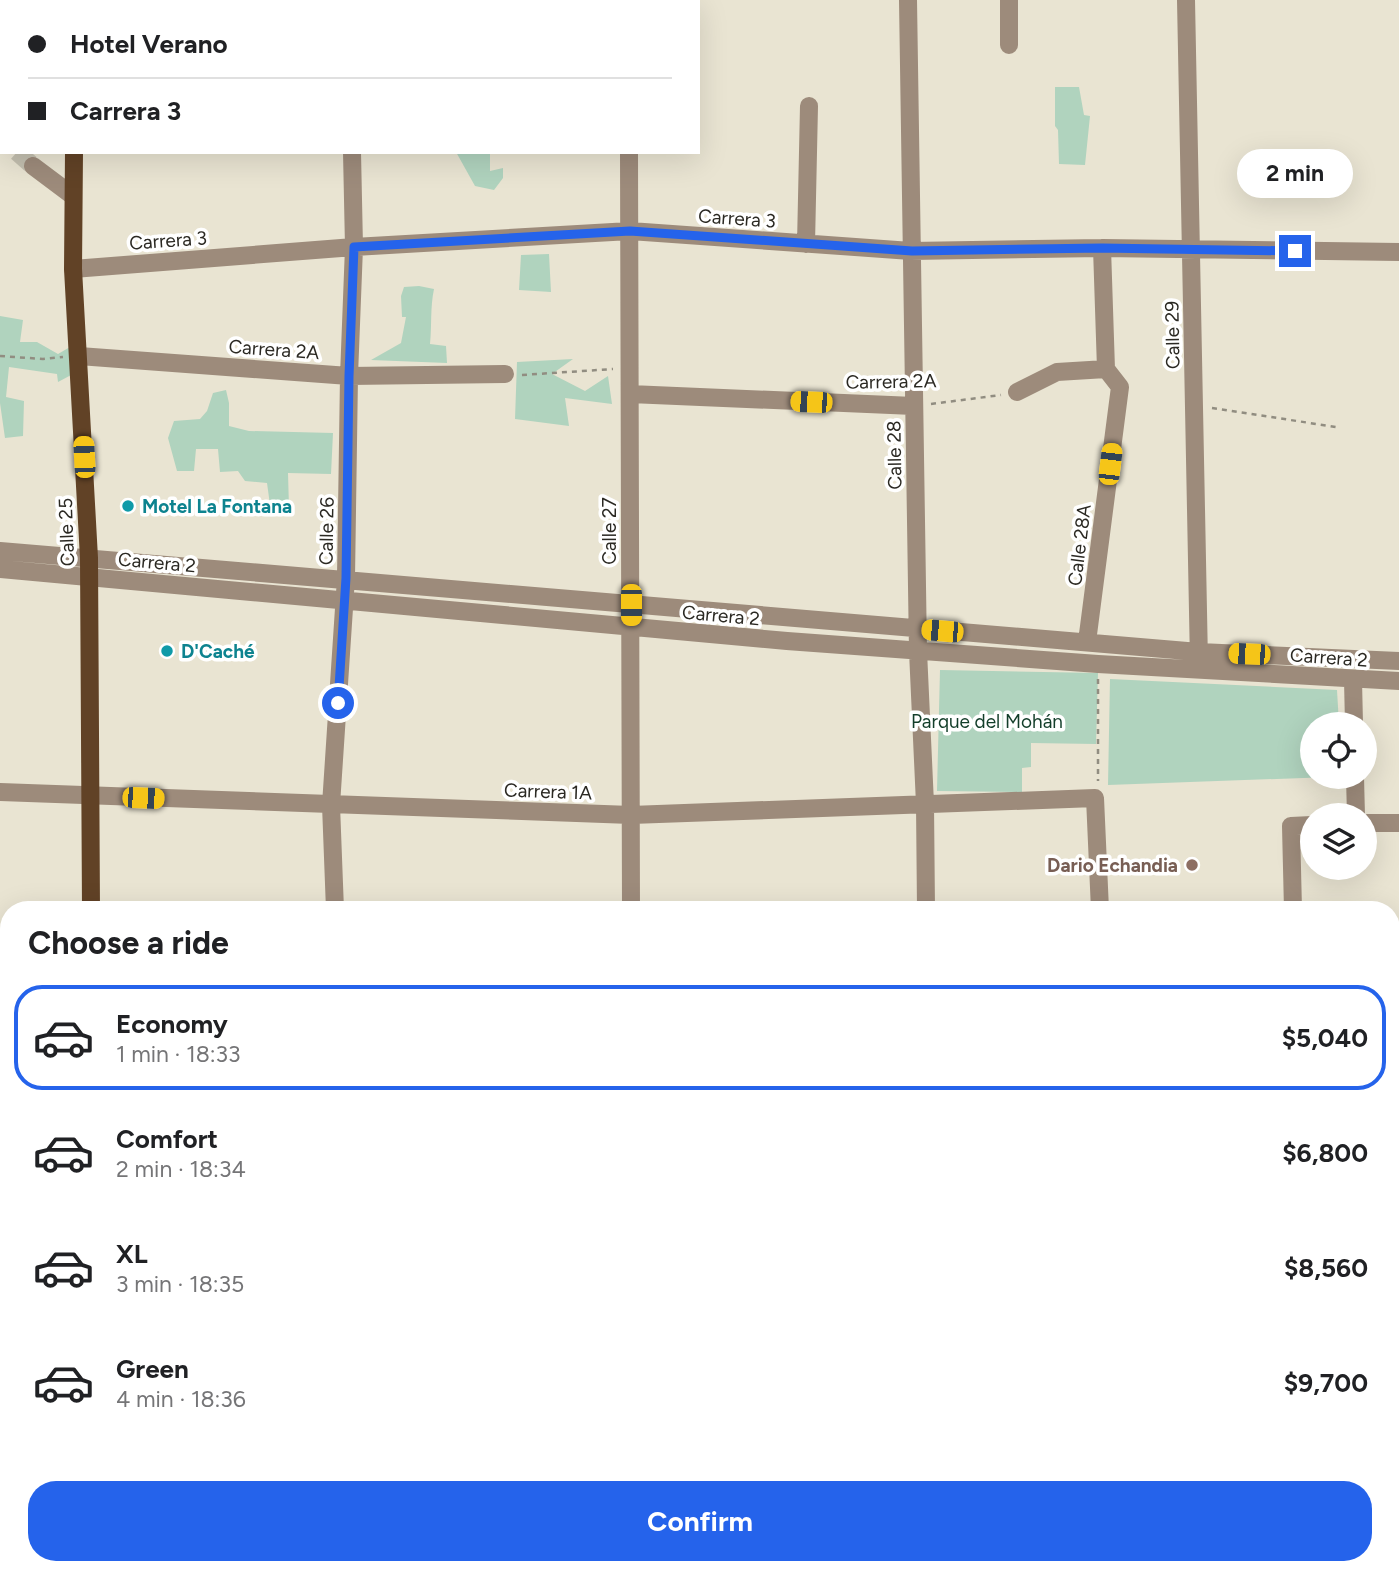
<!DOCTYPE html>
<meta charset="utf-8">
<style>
body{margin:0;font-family:Figtree,sans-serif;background:#f2f2f2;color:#202124;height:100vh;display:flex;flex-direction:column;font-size:26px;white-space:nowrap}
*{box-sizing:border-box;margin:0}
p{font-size:23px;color:#757577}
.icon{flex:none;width:38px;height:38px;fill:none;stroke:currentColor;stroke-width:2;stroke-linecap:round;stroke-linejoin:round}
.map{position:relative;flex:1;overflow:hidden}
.sheet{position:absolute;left:0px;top:901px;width:1400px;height:674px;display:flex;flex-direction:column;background:#fff;border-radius:28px 28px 0 0;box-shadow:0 7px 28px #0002}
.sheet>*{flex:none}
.top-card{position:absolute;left:0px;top:0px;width:700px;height:154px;box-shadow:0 7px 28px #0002;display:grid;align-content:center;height:154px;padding:0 28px;background:#fff}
.tools{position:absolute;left:1300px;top:712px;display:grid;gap:14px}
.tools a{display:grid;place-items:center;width:77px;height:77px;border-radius:50%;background:#fff;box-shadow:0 7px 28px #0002;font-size:35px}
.end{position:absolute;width:32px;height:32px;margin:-16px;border:9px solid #2563eb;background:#fff;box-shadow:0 0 0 4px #fff}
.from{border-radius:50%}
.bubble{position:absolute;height:49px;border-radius:24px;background:#fff;box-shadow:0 7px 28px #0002;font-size:23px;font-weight:700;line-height:49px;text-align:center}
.car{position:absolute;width:21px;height:42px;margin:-21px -10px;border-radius:9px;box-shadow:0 0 5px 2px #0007;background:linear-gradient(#f5c518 24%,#345 0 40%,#f5c518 0 76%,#345 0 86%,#f5c518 0)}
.top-card b{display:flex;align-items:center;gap:24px;height:66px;font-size:26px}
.top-card b+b{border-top:2px solid #e0e0e0}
.top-card i{width:18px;height:18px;background:#202124}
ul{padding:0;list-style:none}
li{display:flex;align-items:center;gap:21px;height:105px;margin:0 14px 10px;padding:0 14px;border:4px solid transparent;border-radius:28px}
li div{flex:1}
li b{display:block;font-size:26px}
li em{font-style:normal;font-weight:700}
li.active{border-color:#2563eb}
li>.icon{width:63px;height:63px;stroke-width:1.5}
h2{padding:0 28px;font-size:32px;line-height:84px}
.button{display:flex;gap:14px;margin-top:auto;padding:14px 28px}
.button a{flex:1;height:80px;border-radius:28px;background:#2563eb;color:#fff;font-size:28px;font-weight:700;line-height:80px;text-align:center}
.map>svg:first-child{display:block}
.built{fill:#dfd7c0}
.green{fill:#b0d3be}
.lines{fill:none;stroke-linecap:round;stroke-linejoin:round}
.stream{stroke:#7ca8cb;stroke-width:5}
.minor-tunnel{stroke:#c3bfaf;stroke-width:18;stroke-dasharray:18 9;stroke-linecap:butt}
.path{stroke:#918d81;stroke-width:2.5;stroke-dasharray:5 5;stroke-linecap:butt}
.minor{stroke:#9d8b7b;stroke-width:18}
.major{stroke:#614226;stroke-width:18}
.route{stroke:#2563eb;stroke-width:9}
.culture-dot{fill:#0f9aa8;stroke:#fff;stroke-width:2.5}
.education-dot{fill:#8d6e63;stroke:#fff;stroke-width:2.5}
.labels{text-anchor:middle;stroke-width:7;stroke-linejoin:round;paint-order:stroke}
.street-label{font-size:19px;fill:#2b2923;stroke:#fff}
.culture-label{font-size:19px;font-weight:bold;fill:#0d838f;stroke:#fff;text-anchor:start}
.park-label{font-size:19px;fill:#133e2a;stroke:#fff}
.education-label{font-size:19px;font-weight:bold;fill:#785e54;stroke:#fff;text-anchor:end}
</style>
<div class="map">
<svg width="1399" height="1574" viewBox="0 0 1399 1574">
<rect width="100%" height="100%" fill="#e9e4d2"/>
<path class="built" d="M727 1566H859V1574H727Z"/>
<path class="green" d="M1055 87H1079L1084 115 1090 116 1085 165 1059 164 1058 130 1055 126Z
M456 152H490V171L503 168V178L494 190 475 186Z
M549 254 551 292 519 290 521 255Z
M419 286 434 289C430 308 432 325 430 344L446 346 447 363 371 360 401 343 406 317H402L401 296 404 287Z
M0 316 23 320 20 342H37L58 354 70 347 73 374 58 382 57 374 9 367 6 397 24 401 23 436 5 438 0 403Z
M573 359 552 374 585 391 608 376 612 404 565 398 569 426 515 419 517 362Z
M226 390 229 403V426L249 431 333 433 331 474 288 473 289 508 271 512 267 483 245 481 238 471 220 472 218 449H196L194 471H177L168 438 174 421 200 419 207 411 213 393Z
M940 670 1098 673 1096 744 1031 743V767L1022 768V792L937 791Z
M1110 679 1337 690 1339 724H1312V777H1331L1108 785Z
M0 1183 9 1195V1258L0 1259Z
M1391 1416H1399V1552L1394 1554 1399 1566V1574H1271L1270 1566H1391Z"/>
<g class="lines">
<path class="stream" d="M1391 1170 1399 1172
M1242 1566 1243 1574"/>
<path class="minor-tunnel" d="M17 152 33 166"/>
<path class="path" d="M0 356 43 359 63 357
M522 375 613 369
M931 404 1001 395
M1212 408 1336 427
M1098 679V781
M1391 1126H1399
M0 1362 3 1523
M1256 1566 1257 1574"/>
<path class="minor" d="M349 0V2
M629 0V2
M908 0 918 651 925 804 926 910
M1009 0V45
M1186 0 1199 662
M0 144H2
M629 152 631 910
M33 166 73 196
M806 244 809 106
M73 269 354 247 630 231 911 251 1102 248 1399 252
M79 356 349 376 505 374
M1017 392 1057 372 1106 369
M630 394 914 406
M0 551 1199 652 1399 661
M0 569 787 641 1098 664 1399 681
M1087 642 1120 387 1106 369 1102 248
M1353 680 1354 724
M1355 777 1356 816
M0 792 631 815 1095 798 1100 910
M1365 823H1399
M335 910 331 805 346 578 349 376 354 247 352 152
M1293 910 1291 826 1312 825
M1391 956H1399
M1391 976H1399
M0 1042 9 1041
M0 1063 9 1062
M1391 1160 1399 1161
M1391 1275 1399 1276
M0 1347H9
M1391 1399H1399
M533 1566V1574
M714 1566V1574
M875 1566V1574
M1191 1566V1574
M317 1574V1566
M416 1574V1566"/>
<path class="major" d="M81 0V2
M141 2 144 0
M204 2 207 0
M0 90 2 89
M0 133 2 132
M74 152 73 269 89 558 91 910
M84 1574V1566"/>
</g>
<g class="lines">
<path class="route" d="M338 703 346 578 349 376 354 247 630 231 912 251 1102 248 1295 251"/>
</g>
<g class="culture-dot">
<circle cx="128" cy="506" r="7"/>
<circle cx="167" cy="651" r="7"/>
</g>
<circle class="education-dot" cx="1192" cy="865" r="7"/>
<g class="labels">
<g class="street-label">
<text transform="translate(737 218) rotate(4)" y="7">Carrera 3</text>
<text transform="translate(168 240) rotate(-4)" y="7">Carrera 3</text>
<text transform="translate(1172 335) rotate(-91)" y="7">Calle 29</text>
<text transform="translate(274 349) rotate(4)" y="7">Carrera 2A</text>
<text transform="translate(891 381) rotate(-1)" y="7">Carrera 2A</text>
<text transform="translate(894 455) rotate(-91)" y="7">Calle 28</text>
<text transform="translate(326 531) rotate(-89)" y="7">Calle 26</text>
<text transform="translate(609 531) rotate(-90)" y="7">Calle 27</text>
<text transform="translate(66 532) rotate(-92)" y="7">Calle 25</text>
<text transform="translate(1079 545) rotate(-83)" y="7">Calle 28A</text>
<text transform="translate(157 562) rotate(5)" y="7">Carrera 2</text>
<text transform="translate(721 615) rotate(5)" y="7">Carrera 2</text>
<text transform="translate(1329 657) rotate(4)" y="7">Carrera 2</text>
<text transform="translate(548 791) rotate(2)" y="7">Carrera 1A</text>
</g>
<g class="culture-label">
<text x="142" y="513">Motel La Fontana</text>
<text x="181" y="658">D'Caché</text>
</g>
<g class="park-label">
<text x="987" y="728">Parque del Mohán</text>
</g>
<g class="education-label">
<text x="1178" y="872">Dario Echandia</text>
</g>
</g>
</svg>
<div class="tools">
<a><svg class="icon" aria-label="locate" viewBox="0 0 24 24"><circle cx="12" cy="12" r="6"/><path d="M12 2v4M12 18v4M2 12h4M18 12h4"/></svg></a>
<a><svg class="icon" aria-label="layers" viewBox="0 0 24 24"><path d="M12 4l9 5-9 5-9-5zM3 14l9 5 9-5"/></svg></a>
</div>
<i class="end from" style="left:338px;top:703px"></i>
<i class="end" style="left:1295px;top:251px"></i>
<div class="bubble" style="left:1237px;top:149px;width:116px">2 min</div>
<i class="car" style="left:811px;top:402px;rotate:272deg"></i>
<i class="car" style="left:84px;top:457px;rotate:357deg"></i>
<i class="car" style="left:1110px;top:464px;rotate:7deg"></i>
<i class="car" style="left:631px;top:605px;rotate:180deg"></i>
<i class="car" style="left:942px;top:631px;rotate:275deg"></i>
<i class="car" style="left:1249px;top:654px;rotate:272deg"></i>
<i class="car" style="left:143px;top:798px;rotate:92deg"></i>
<div class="top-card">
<b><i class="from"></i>Hotel Verano</b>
<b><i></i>Carrera 3</b>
</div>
<section class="sheet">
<h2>Choose a ride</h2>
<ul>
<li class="active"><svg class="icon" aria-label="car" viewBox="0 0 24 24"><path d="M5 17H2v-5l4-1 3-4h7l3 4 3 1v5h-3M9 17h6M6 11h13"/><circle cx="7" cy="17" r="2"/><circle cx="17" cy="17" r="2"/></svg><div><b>Economy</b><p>1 min · 18:33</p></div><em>$5,040</em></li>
<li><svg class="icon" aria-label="car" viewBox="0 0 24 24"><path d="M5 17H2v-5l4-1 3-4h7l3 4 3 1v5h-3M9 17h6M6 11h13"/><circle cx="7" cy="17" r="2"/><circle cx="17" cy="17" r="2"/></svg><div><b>Comfort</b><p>2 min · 18:34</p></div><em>$6,800</em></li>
<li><svg class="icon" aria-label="car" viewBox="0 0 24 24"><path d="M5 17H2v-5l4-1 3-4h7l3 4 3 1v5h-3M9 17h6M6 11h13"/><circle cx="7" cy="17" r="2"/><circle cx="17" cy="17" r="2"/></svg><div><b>XL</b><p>3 min · 18:35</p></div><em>$8,560</em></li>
<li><svg class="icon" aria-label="car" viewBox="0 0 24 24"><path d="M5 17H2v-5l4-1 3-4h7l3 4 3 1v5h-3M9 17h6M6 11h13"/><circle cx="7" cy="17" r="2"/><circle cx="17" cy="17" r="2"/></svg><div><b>Green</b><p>4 min · 18:36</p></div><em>$9,700</em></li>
</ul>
<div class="button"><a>Confirm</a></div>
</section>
</div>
